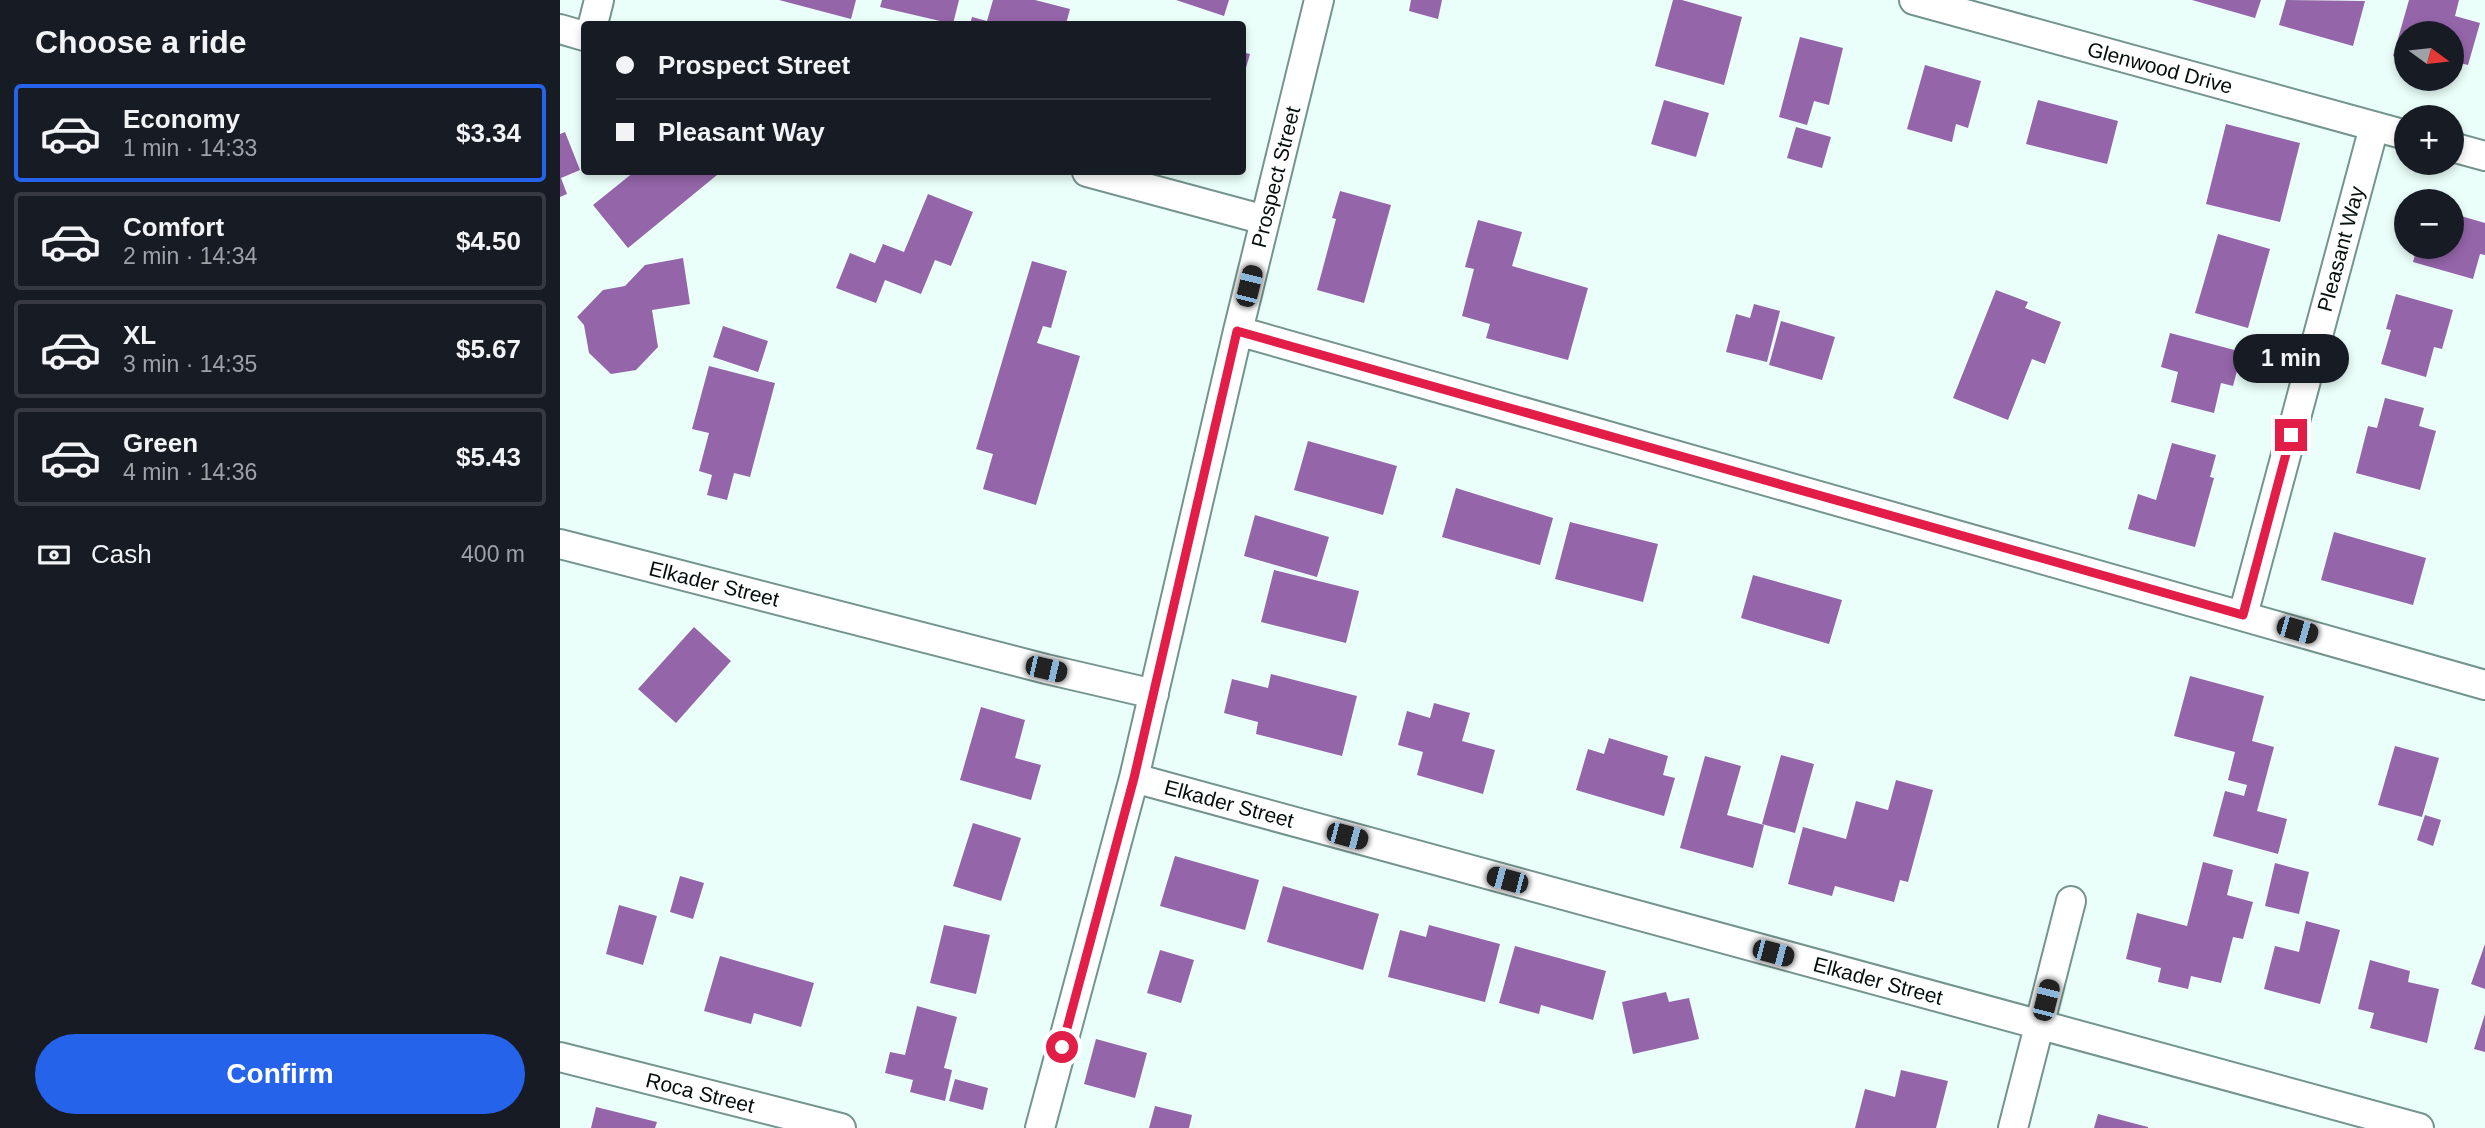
<!DOCTYPE html>
<meta charset="utf-8">
<style>
body{margin:0;font-family:Helvetica,sans-serif;background:#242831;color:#f1f3f6;height:100vh;display:flex;flex-direction:column;font-size:26px;white-space:nowrap}
*{box-sizing:border-box;margin:0}
p{font-size:23px;color:#9ea1a6}
.icon{flex:none;width:38px;height:38px;fill:none;stroke:currentColor;stroke-width:2;stroke-linecap:round;stroke-linejoin:round}
.map{position:relative;flex:1;overflow:hidden}
.side{display:flex;flex-direction:column;background:#171b24;width:560px}
.side>*{flex:none}
.hud{position:absolute;left:21px;top:21px;width:665px;height:154px;border-radius:7px;box-shadow:0 4px 10px #0003;display:grid;align-content:center;height:154px;padding:0 35px;background:#171b24}
.needle{width:46px;rotate:105deg}
.fabs{position:absolute;left:1834px;top:21px;display:grid;gap:14px}
.fabs a{display:grid;place-items:center;width:70px;height:70px;border-radius:50%;background:#171b24;box-shadow:0 4px 10px #0003;font-size:35px}
.end{position:absolute;width:32px;height:32px;margin:-16px;border:9px solid #e11d48;background:#fff;box-shadow:0 0 0 4px #fff}
.from{border-radius:50%}
.bubble{position:absolute;height:49px;border-radius:24px;background:#171b24;box-shadow:0 4px 10px #0003;font-size:23px;font-weight:700;line-height:49px;text-align:center}
.car{position:absolute;width:21px;height:42px;margin:-21px -10px;border-radius:9px;box-shadow:0 0 5px 2px #0007;background:linear-gradient(#222 24%,#8ab4d8 0 40%,#222 0 76%,#8ab4d8 0 86%,#222 0)}
.hud b{display:flex;align-items:center;gap:24px;height:66px;font-size:26px}
.hud b+b{border-top:2px solid #363941}
.hud i{width:18px;height:18px;background:#f1f3f6}
ul{padding:0;list-style:none}
li{display:flex;align-items:center;gap:21px;height:98px;margin:0 14px 10px;padding:0 21px;border:4px solid #363941;border-radius:7px}
li div{flex:1}
li b{display:block;font-size:26px}
li em{font-style:normal;font-weight:700}
li.current{border-color:#2563eb}
li>.icon{width:63px;height:63px;stroke-width:1.5}
h2{padding:0 35px;font-size:32px;line-height:84px}
.pay{display:flex;align-items:center;gap:18px;height:77px;padding:0 35px;font-size:26px}
.pay p{margin-inline-start:auto}
.action{display:flex;gap:14px;margin-top:auto;padding:14px 35px}
.action a{flex:1;height:80px;border-radius:42px;background:#2563eb;color:#fff;font-size:28px;font-weight:700;line-height:80px;text-align:center}
main{display:flex;flex:1;min-height:0}
.map>svg:first-child{display:block}
.building{fill:#9465a9}
.lines{fill:none;stroke-linecap:round;stroke-linejoin:round}
.minor-casing{stroke:#74948e;stroke-width:32}
.minor{stroke:#fff;stroke-width:28}
.route{stroke:#e11d48;stroke-width:9}
.labels{text-anchor:middle;stroke-width:5;stroke-linejoin:round;paint-order:stroke}
.street-label{font-size:21px;fill:#040f0d;stroke:#fff}
</style>
<main>
<section class="side">
<h2>Choose a ride</h2>
<ul>
<li class="current"><svg class="icon" aria-label="car" viewBox="0 0 24 24"><path d="M5 17H2v-5l4-1 3-4h7l3 4 3 1v5h-3M9 17h6M6 11h13"/><circle cx="7" cy="17" r="2"/><circle cx="17" cy="17" r="2"/></svg><div><b>Economy</b><p>1 min · 14:33</p></div><em>$3.34</em></li>
<li><svg class="icon" aria-label="car" viewBox="0 0 24 24"><path d="M5 17H2v-5l4-1 3-4h7l3 4 3 1v5h-3M9 17h6M6 11h13"/><circle cx="7" cy="17" r="2"/><circle cx="17" cy="17" r="2"/></svg><div><b>Comfort</b><p>2 min · 14:34</p></div><em>$4.50</em></li>
<li><svg class="icon" aria-label="car" viewBox="0 0 24 24"><path d="M5 17H2v-5l4-1 3-4h7l3 4 3 1v5h-3M9 17h6M6 11h13"/><circle cx="7" cy="17" r="2"/><circle cx="17" cy="17" r="2"/></svg><div><b>XL</b><p>3 min · 14:35</p></div><em>$5.67</em></li>
<li><svg class="icon" aria-label="car" viewBox="0 0 24 24"><path d="M5 17H2v-5l4-1 3-4h7l3 4 3 1v5h-3M9 17h6M6 11h13"/><circle cx="7" cy="17" r="2"/><circle cx="17" cy="17" r="2"/></svg><div><b>Green</b><p>4 min · 14:36</p></div><em>$5.43</em></li>
</ul>
<div class="pay"><svg class="icon" aria-label="cash" viewBox="0 0 24 24"><path d="M3 7h18v10H3z"/><circle cx="12" cy="12" r="2"/></svg>Cash<p>400 m</p></div>
<div class="action"><a>Confirm</a></div>
</section>
<div class="map">
<svg width="1925" height="1128" viewBox="0 0 1925 1128">
<rect width="100%" height="100%" fill="#eafefa"/>
<path class="building" d="M219 0H296L291 19Z
M322 0H399L393 24 320 7Z
M433 0H475L510 9 506 24H410L412 17 427 21Z
M616 0H669L664 16Z
M851 0H882L878 19 849 11Z
M1113 0H1122L1182 17 1164 85 1095 66Z
M1632 0H1701L1695 18Z
M1726 0 1805 1 1793 46 1719 25Z
M1849 0H1899L1895 16 1920 23 1908 65 1892 61V33H1846V59L1833 56Z
M1240 37 1283 48 1269 105 1254 101 1247 125 1219 117Z
M682 52 690 54 683 78H682Z
M1365 65 1421 81 1408 128 1396 124 1392 142 1347 129Z
M1104 100 1149 113 1136 157 1091 144Z
M1478 100 1558 121 1547 164 1466 144Z
M1666 124 1740 143 1720 222 1646 204Z
M1236 127 1271 137 1262 168 1227 158Z
M5 132 20 170 1 178 7 194 0 197V134Z
M74 172H154L157 175 68 248 33 205Z
M780 191 831 205 804 303 757 290 776 219 772 218Z
M368 194 413 212 391 266 375 260 361 294 325 280 316 303 276 288 290 253 315 263 323 244 344 252Z
M1894 214 1925 223V255L1920 254 1913 279 1853 262 1857 247H1892Z
M918 220 962 232 952 266 1028 288 1008 360 926 338 930 324 902 316 914 269 905 267Z
M1658 234 1710 249 1688 328 1635 313Z
M123 258 130 304 92 310 98 347 76 370 51 374 29 353 24 325 17 317 43 290 65 286 85 265Z
M472 261 507 271 491 328 483 326 477 343 520 356 476 505 423 489 433 454 416 449Z
M1436 290 1468 302 1465 308 1501 322 1485 364 1472 359 1448 420 1393 398Z
M1836 294 1893 310 1882 349 1874 347 1866 377 1821 364 1831 330 1826 329Z
M1194 304 1220 311 1207 362 1166 352 1176 314 1190 318Z
M1221 321 1275 337 1262 380 1209 365Z
M163 326 208 341 198 372 153 357Z
M1610 333 1682 352 1673 386 1661 383 1654 413 1611 402 1618 372 1601 367Z
M149 366 215 383 190 477 174 473 167 500 147 495 152 475 139 471 149 433 132 429Z
M1825 398 1864 408 1859 426 1876 431 1860 490 1796 473 1808 426 1817 428Z
M748 441 837 466 823 515 734 490Z
M1612 443 1656 455 1650 477 1654 478 1635 547 1568 529 1578 494 1596 500Z
M896 488 993 518 980 565 882 537Z
M695 515 769 537 757 577 684 556Z
M1010 522 1098 544 1083 602 995 579Z
M1774 532 1866 558 1853 605 1761 580Z
M714 570 799 591 786 643 701 622Z
M1193 575 1282 600 1269 644 1181 618Z
M134 627 171 661 116 723 78 689Z
M711 674 797 696 782 756 696 734 698 722 664 713 672 679 708 688Z
M1630 676 1704 696 1692 741 1714 747 1697 811 1727 819 1718 854 1653 836 1665 791 1684 796 1687 785 1668 780 1675 752 1614 736Z
M874 703 910 713 902 741 935 750 923 794 857 775 863 752 838 745 847 711 870 718Z
M421 707 465 720 455 758 481 765 471 800 400 780Z
M1049 738 1108 756 1103 775 1115 778 1104 816 1016 790 1028 749 1044 754Z
M1835 746 1879 758 1862 817 1818 805Z
M1221 755 1254 764 1235 833 1202 824Z
M1145 756 1181 766 1167 815 1204 825 1193 868 1120 848Z
M1336 780 1373 790 1348 882 1340 880 1334 902 1275 886 1272 896 1228 884 1243 827 1286 839 1296 801 1328 810Z
M1865 815 1881 820 1873 846 1857 840Z
M413 823 461 838 441 901 393 886Z
M615 856 699 880 685 930 600 906Z
M1643 862 1673 870 1667 895 1693 902 1683 939 1673 937 1661 983 1631 976 1628 989 1598 982 1601 968 1566 959 1577 913 1627 926Z
M1715 863 1749 872 1739 914 1705 906Z
M120 876 144 883 133 919 110 912Z
M723 886 819 914 803 970 707 942Z
M59 905 97 916 83 965 46 954Z
M1746 921 1780 930 1760 1004 1704 989 1715 946 1739 952Z
M384 925 430 935 416 994 370 983Z
M869 925 940 944 925 1002 828 977 840 930 866 937Z
M1925 944V989L1911 984Z
M955 946 1046 971 1033 1020 981 1005 979 1014 939 1003Z
M600 950 634 960 621 1003 587 993Z
M160 956 254 983 241 1027 194 1013 191 1024 144 1011Z
M1810 960 1850 971 1848 982 1879 989 1867 1043 1810 1028 1814 1013 1798 1009Z
M1106 992 1109 1002 1129 998 1139 1039 1073 1054 1062 1002Z
M357 1006 397 1017 384 1068 392 1070 385 1101 350 1092 353 1080 325 1073 330 1052 345 1055Z
M1925 1014V1052L1914 1049Z
M536 1039 587 1053 575 1098 524 1084Z
M1341 1070 1388 1081 1376 1128H1295L1305 1089 1335 1097Z
M395 1079 428 1088 423 1110 389 1101Z
M595 1106 632 1115 629 1128H589Z
M36 1107 97 1122 95 1128H31Z
M1538 1114 1588 1127V1128H1534Z"/>
<g class="lines">
<defs>
<path id="minor" d="M1354 0 1846 135
M33 24 39 0
M0 29 24 36
M1892 147 1925 156
M527 172 705 220
M678 331 1925 685
M0 544 486 669 594 694
M1683 615 1814 127
M574 778 1859 1128
M0 1057 281 1128
M480 1128 574 778 678 331 759 0
M1453 1128 1511 901"/>
</defs>
<use href="#minor" class="minor-casing"/>
<use href="#minor" class="minor"/>
</g>
<g class="lines">
<path class="route" d="M502 1047 574 778 677 331 1683 615 1731 435"/>
</g>
<g class="labels">
<g class="street-label">
<text transform="translate(1600 68) rotate(15)" y="7">Glenwood Drive</text>
<text transform="translate(716 177) rotate(-76)" y="7">Prospect Street</text>
<text transform="translate(1781 249) rotate(-75)" y="7">Pleasant Way</text>
<text transform="translate(154 584) rotate(14)" y="7">Elkader Street</text>
<text transform="translate(669 804) rotate(15)" y="7">Elkader Street</text>
<text transform="translate(1318 981) rotate(15)" y="7">Elkader Street</text>
<text transform="translate(140 1093) rotate(14)" y="7">Roca Street</text>
</g>
</g>
</svg>
<div class="fabs">
<a><svg class="needle" viewBox="-14 -14 28 28"><path d="M0-13l5 13h-10z" fill="#e53935"/><path d="M0 13l5-13h-10z" fill="#9ea1a6"/></svg></a>
<a>+</a>
<a>−</a>
</div>
<i class="end from" style="left:502px;top:1047px"></i>
<i class="end" style="left:1731px;top:435px"></i>
<div class="bubble" style="left:1673px;top:334px;width:116px">1 min</div>
<i class="car" style="left:689px;top:286px;rotate:14deg"></i>
<i class="car" style="left:1737px;top:630px;rotate:106deg"></i>
<i class="car" style="left:486px;top:669px;rotate:103deg"></i>
<i class="car" style="left:787px;top:836px;rotate:105deg"></i>
<i class="car" style="left:947px;top:880px;rotate:285deg"></i>
<i class="car" style="left:1213px;top:953px;rotate:105deg"></i>
<i class="car" style="left:1486px;top:1000px;rotate:14deg"></i>
<div class="hud">
<b><i class="from"></i>Prospect Street</b>
<b><i></i>Pleasant Way</b>
</div>
</div>
</main>
